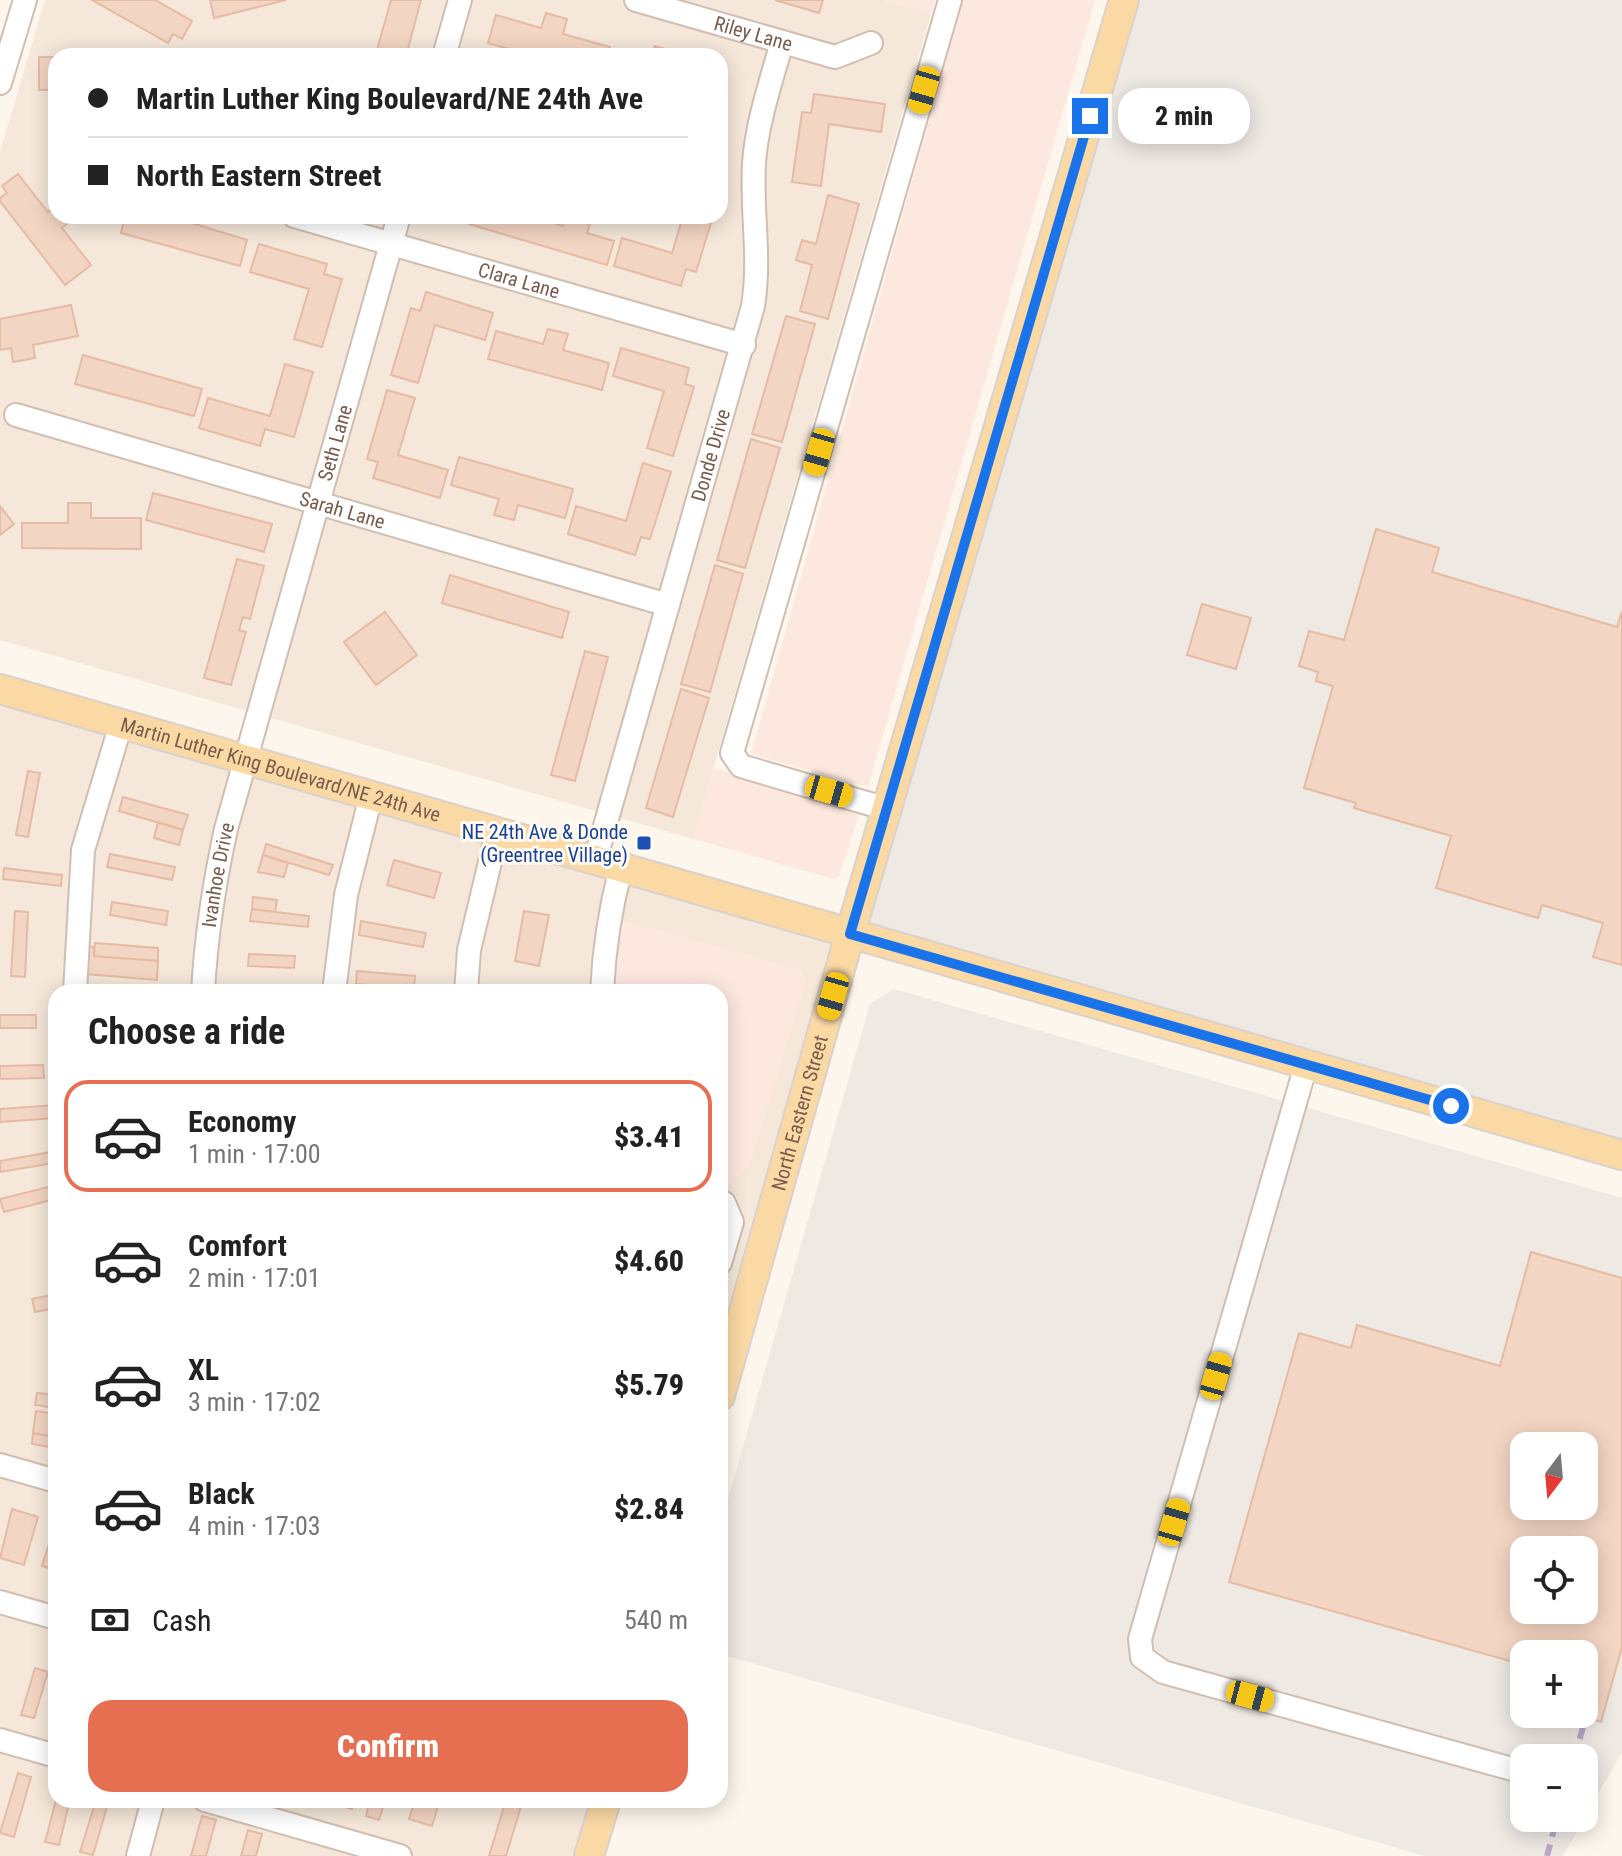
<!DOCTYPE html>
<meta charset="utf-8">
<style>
body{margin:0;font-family:"Roboto Condensed",sans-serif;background:#f6f6f6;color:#222;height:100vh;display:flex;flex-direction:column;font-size:30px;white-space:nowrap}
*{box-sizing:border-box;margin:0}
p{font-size:26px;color:#767676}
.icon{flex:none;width:44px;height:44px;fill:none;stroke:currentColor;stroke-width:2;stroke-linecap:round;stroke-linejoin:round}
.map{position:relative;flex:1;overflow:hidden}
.details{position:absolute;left:48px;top:984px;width:680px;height:824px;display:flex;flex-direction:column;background:#fff;border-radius:24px;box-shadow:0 4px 20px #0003}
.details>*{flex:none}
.banner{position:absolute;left:48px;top:48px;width:680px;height:176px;border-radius:24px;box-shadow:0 4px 20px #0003;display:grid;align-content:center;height:176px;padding:0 40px;background:#fff}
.needle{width:52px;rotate:196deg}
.fabs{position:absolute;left:1510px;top:1432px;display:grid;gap:16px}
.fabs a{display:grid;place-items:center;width:88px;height:88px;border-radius:16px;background:#fff;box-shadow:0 4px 20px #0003;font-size:40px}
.end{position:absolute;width:36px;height:36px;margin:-18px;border:10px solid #1a73e8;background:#fff;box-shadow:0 0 0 4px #fff}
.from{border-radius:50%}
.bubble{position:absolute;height:56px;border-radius:24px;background:#fff;box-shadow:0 4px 20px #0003;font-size:26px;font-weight:800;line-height:56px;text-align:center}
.car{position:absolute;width:24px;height:48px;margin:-24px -12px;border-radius:10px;box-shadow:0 0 6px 2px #0007;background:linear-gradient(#f5c518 24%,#345 0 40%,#f5c518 0 76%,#345 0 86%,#f5c518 0)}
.banner b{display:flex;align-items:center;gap:28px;height:76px;font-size:30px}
.banner b+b{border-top:2px solid #e0e0e0}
.banner i{width:20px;height:20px;background:#222}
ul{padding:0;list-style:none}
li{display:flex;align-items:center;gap:24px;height:112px;margin:0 16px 12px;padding:0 24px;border:4px solid transparent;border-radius:24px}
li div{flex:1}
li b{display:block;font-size:30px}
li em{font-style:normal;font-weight:800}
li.selected{border-color:#e76f51}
li>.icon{width:72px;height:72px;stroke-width:1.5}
h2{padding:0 40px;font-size:36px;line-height:96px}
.pay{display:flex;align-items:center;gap:20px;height:88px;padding:0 40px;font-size:30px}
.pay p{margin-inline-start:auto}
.primary-button{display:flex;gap:16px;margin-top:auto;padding:16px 40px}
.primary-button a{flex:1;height:92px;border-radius:24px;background:#e76f51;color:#fff;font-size:32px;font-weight:800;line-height:92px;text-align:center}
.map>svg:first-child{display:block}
.residential{fill:#f5e8da;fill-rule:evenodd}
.commercial{fill:#fde8e0}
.industrial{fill:#efe9e4;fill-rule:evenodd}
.building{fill:#f3d5c3;stroke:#e6bba3;stroke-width:2;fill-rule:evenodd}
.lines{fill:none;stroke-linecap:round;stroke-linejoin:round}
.minor-casing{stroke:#d1beb0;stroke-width:26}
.major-casing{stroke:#dad1cd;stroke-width:32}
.minor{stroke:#fff;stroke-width:22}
.major{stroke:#fbd9a5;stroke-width:28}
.rail{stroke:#b9a8c9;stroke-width:6;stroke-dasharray:12 8;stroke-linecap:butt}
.route{stroke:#1a73e8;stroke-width:10}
.transit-dot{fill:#1a4fb4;stroke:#fffaf3;stroke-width:3}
.labels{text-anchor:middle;stroke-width:6;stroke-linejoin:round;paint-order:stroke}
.street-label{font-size:20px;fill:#7a5c4d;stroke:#fffaf3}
.transit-label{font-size:20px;fill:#164399;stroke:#fffaf3;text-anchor:end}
</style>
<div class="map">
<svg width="1622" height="1856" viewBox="0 0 1622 1856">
<rect width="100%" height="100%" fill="#fdf6ec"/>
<path class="residential" d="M45 0H882L931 14 693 839 0 640V152ZM56 56H720V216H56Z
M0 680 865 927 720 1430V992H56V1800H613L597 1856H0Z"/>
<path class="commercial" d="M882 0H935L931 14Z
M963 0H1095L868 787 751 754Z
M713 768 860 811 839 876 833 879 693 839Z
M624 920 800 969 806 981 750 1164 732 1183 720 1185V992H613L619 937Z"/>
<path class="industrial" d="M1136 0H1622V1143L865 927Z
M894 989 1622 1198V1752L1563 1856H1425L720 1654V1527L870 1004ZM1524 1446H1584V1506H1524ZM1524 1550H1584V1610H1524ZM1524 1654H1584V1714H1524ZM1524 1758H1584V1818H1524Z"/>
<path class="building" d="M92 0H155L192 21 182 39 173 34 168 43Z
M210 0H286L214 18Z
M391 0H421L406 56 377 50Z
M775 0H823L819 13Z
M546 13 567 19 563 34 610 47 608 56H534L488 43 496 15 541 28Z
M655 46 689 56H652Z
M39 57H56V90H39Z
M814 94 885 104 881 132 829 124 821 186 792 182 802 112 811 113Z
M720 103 727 105 720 130Z
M18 174 48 212 56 206V216H68L71 220 62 228 91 265 65 285 0 201V198L7 193 2 186Z
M828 195 859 204 828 319 800 311 812 265 796 260 802 240 816 244Z
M125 216H169L247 240 240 266 121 233Z
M472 216H529L563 226 566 217 590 224 587 233 614 241 607 265 469 224Z
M683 216H713L696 272 686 269 681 286 614 266 622 238 672 253Z
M259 244 327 264 324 274 342 279 322 347 294 339 309 289 250 272Z
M426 292 493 313 485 340 435 325 418 383 391 375 411 308 420 311Z
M71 305 78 336 33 345 35 358 13 362 11 348 0 350V319Z
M786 316 815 324 782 442 752 434Z
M548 329 568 334 563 350 609 363 602 390 488 359 496 331 543 344Z
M621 348 689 368 685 384 694 387 673 456 647 448 664 391 613 376Z
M83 355 202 389 194 416 75 384Z
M285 364 313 372 294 437 265 429 260 446 199 428 208 398 270 416Z
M387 390 415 398 398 455 448 470 440 498 373 478 378 462 367 459Z
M751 439 780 448 745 568 717 560Z
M459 457 573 489 565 518 518 505 514 520 494 515 499 499 451 485Z
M643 463 671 472 650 539 641 537 635 555 568 534 576 506 626 521Z
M153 493 272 524 264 552 146 520Z
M68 503H91V518H141V549L22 548V523H68Z
M0 506 14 524 0 535Z
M1376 529 1439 548 1432 572 1617 627 1622 611V965L1593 957 1603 923 1542 905 1538 918 1436 888 1451 836 1354 808 1356 803 1304 788 1333 686 1316 681 1318 672 1299 666 1309 631 1344 640Z
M237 559 264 566 250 619 243 617 239 630 246 632 231 685 204 678Z
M715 565 743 574 710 692 681 684Z
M450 575 569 612 562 638 442 603Z
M1202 604 1251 618 1236 669 1187 655Z
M385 612 417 655 376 685 344 642Z
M585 651 608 657 575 781 551 775Z
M681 689 709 698 673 817 646 808Z
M28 771 40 773 28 837 16 835Z
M123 797 188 815 183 830 119 811Z
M158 822 183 830 179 845 154 838Z
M266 844 333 865 329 875 263 855Z
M110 854 175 867 172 880 107 867Z
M263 855 288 863 284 877 258 872Z
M394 860 441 873 434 898 387 885Z
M4 868 62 875 61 886 3 879Z
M253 897 277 900 275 912 252 909Z
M112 902 168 911 166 925 110 915Z
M252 909 309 916 308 927 250 921Z
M15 911 28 912 25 977 11 976Z
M524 911 549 915 539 966 515 961Z
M361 921 426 933 423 947 359 935Z
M95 943 158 948V961L94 956Z
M88 947H94V956L158 961 157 980 86 974Z
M249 954 295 956 294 968 248 966Z
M357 971 415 976 414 990 356 984Z
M509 989 533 990V992H509Z
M0 1015H36V1028H0Z
M43 1065 44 1078 0 1079V1066Z
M56 1105V1118L0 1122V1109Z
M51 1152 54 1163 0 1172V1161Z
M56 1185V1199L4 1212 0 1199Z
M1531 1252 1622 1278V1647L1601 1722 1576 1714H1584V1654H1524V1665L1229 1582 1299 1333 1351 1348 1357 1325 1500 1366ZM1524 1446H1584V1506H1524ZM1524 1550H1584V1610H1524Z
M56 1294V1308L35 1312 32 1299Z
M49 1327H56V1351L50 1352Z
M37 1393 56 1395V1408L35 1405Z
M36 1411 56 1414V1437L33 1433Z
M33 1433 56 1437V1448L32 1444Z
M12 1509 38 1517 24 1565 0 1558Z
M49 1544 56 1546V1570L42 1566Z
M35 1668 48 1672 34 1718 21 1715Z
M18 1773 31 1777 14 1837 0 1833Z
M56 1800H70L59 1845 45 1842Z
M96 1800H109L93 1855 80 1852Z
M329 1800H355L352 1809 328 1802Z
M370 1800H385L379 1820 366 1816Z
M415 1800H440L432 1826 409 1819Z
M506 1800H523L506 1856H489Z
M202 1816 216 1820 206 1856H191Z
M248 1830 262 1834 256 1856H241Z"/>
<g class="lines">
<defs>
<g id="minor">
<path id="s1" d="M636 0 835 57 871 43"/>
<path d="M444 56 460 0"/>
<path d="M0 83 25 0"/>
<path id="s2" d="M294 216 744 345"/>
<path id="s3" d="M16 415 668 605"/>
<path d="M887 809 741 766 732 753 950 0"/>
<path id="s4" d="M595 861 753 306C761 256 751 212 754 163 757 122 771 82 782 42"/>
<path d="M75 992 83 850 121 724"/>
<path id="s5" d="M203 992C206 936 214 884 226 829L399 216"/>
<path d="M334 992 346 895 371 796"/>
<path d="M466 992 469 950 497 833"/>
<path d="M602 992C604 949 610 909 621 868"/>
<path d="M1306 1065 1140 1639 1142 1657 1163 1672 1512 1769"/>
<path d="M720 1201 724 1203 732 1222 720 1263"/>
<path d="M0 1465 56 1481"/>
<path d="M0 1602 56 1618"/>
<path d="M0 1740 56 1756"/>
<path d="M205 1800 400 1856"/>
<path d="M138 1856 153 1800"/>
</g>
<g id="major">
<path id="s6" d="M0 689 1622 1155"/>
<path id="s7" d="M720 1396 850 934 1124 0"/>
<path d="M589 1856 606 1800"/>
</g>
</defs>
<use href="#minor" class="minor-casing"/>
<use href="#major" class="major-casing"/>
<use href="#minor" class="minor"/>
<use href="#major" class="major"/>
<path class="rail" d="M1574 1758 1586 1717
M1547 1856 1557 1818"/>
</g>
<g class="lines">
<path class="route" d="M1090 116 850 934 1451 1106"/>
</g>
<rect class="transit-dot" x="636" y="835" width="16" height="16" rx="4"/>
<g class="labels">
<g class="street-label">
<text dy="7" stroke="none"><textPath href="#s1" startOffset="122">Riley Lane</textPath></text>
<text dy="7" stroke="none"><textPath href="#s2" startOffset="234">Clara Lane</textPath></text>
<text dy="7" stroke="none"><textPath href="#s5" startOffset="566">Seth Lane</textPath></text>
<text dy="7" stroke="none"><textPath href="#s4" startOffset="422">Donde Drive</textPath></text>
<text dy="7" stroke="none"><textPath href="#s3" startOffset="340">Sarah Lane</textPath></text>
<text dy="7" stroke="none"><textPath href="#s6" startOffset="292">Martin Luther King Boulevard/NE 24th Ave</textPath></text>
<text dy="7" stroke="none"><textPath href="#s5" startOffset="118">Ivanhoe Drive</textPath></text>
<text dy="7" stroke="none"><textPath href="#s7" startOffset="294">North Eastern Street</textPath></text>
</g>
<g class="transit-label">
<text x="628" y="839">NE 24th Ave &amp; Donde<tspan x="628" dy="23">(Greentree Village)</tspan></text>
</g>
</g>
</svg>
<div class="fabs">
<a><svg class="needle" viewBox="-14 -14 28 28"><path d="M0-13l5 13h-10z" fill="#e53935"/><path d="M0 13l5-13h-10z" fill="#767676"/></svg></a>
<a><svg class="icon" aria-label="locate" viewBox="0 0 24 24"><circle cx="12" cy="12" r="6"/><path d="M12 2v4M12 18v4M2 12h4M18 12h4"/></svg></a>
<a>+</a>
<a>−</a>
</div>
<i class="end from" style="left:1451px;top:1106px"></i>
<i class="end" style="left:1090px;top:116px"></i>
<div class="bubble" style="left:1118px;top:88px;width:132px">2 min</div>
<i class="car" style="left:924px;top:90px;rotate:196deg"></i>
<i class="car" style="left:819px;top:452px;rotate:196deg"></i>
<i class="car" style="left:829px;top:791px;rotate:106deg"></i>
<i class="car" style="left:833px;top:996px;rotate:196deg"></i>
<i class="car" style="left:1216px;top:1376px;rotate:16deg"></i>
<i class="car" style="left:1174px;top:1522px;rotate:16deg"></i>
<i class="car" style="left:1250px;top:1696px;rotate:105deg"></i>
<div class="banner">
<b><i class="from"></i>Martin Luther King Boulevard/NE 24th Ave</b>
<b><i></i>North Eastern Street</b>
</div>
<section class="details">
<h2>Choose a ride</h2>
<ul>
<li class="selected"><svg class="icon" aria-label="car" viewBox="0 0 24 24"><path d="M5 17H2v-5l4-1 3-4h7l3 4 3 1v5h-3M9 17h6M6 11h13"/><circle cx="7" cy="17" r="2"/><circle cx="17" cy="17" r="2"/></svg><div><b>Economy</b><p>1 min · 17:00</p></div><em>$3.41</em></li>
<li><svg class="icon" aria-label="car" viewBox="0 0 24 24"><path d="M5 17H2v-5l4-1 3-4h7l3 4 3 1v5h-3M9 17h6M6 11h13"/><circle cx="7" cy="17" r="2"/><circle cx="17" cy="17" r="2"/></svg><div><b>Comfort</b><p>2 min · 17:01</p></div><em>$4.60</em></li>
<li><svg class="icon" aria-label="car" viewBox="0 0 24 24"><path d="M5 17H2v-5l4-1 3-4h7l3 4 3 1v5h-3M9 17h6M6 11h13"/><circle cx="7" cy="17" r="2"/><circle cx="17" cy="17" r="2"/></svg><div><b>XL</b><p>3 min · 17:02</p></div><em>$5.79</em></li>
<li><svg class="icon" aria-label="car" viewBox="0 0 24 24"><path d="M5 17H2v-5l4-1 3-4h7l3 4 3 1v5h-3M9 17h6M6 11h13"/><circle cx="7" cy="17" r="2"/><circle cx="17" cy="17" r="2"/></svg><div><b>Black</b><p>4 min · 17:03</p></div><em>$2.84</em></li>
</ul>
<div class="pay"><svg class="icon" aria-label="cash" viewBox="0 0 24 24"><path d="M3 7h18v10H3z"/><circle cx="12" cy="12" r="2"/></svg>Cash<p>540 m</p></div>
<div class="primary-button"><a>Confirm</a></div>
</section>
</div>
